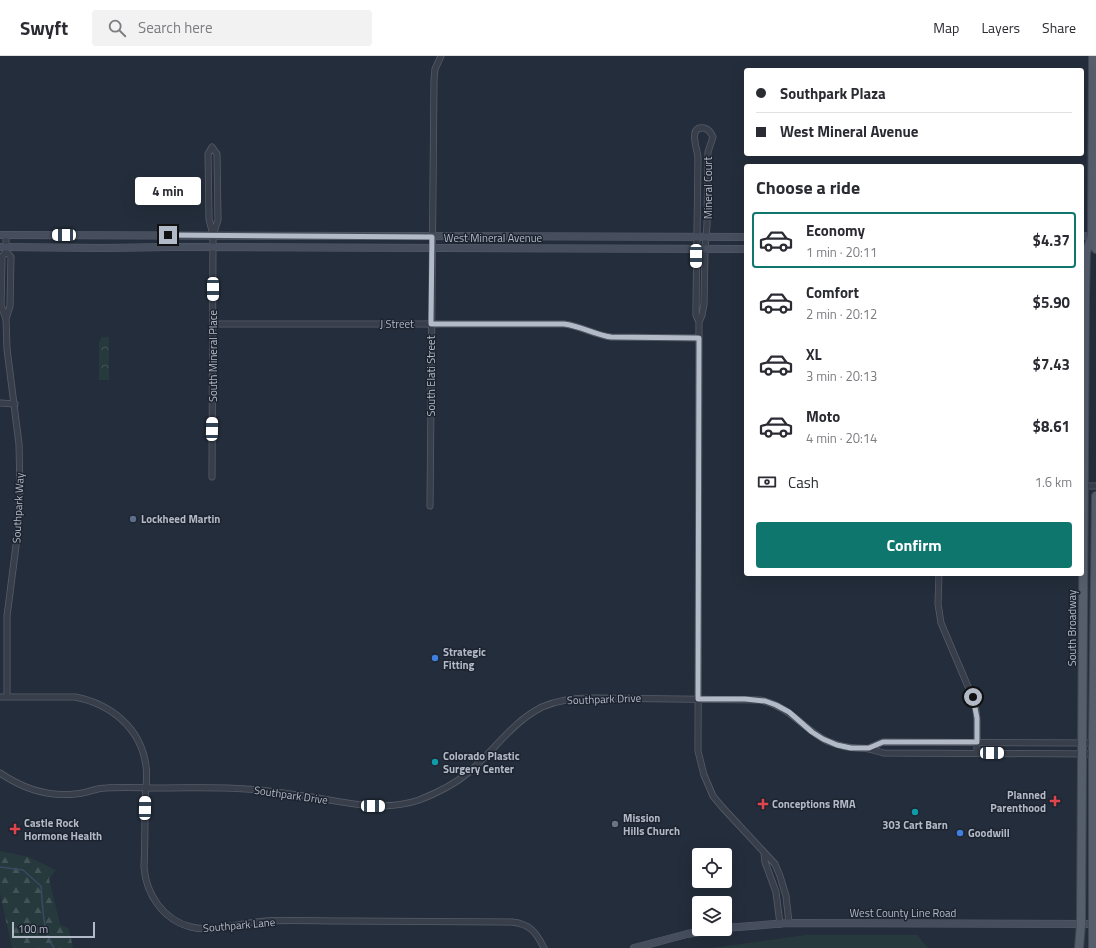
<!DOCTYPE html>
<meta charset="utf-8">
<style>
body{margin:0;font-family:"Titillium Web",sans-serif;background:#f2f2f3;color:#2b2b33;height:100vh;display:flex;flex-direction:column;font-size:15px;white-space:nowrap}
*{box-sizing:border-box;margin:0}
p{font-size:13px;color:#7c7c81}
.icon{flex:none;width:22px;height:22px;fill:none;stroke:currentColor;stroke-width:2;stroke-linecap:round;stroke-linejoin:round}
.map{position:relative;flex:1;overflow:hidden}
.drawer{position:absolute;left:744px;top:108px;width:340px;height:412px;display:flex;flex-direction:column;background:#fff;border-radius:4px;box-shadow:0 4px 16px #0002}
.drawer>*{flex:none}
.top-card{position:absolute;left:744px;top:12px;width:340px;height:88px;border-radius:4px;box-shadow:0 4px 16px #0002;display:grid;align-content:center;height:88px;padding:0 12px;background:#fff}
.controls{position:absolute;left:692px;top:792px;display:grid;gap:8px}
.controls a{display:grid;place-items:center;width:40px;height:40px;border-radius:4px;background:#fff;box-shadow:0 4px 16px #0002;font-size:20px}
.scale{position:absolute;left:12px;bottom:10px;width:83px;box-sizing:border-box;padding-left:4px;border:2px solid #b3bac7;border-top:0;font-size:11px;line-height:14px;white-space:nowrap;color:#b3bac7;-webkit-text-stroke:3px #1d2430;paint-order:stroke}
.end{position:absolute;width:18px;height:18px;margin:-9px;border:5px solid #b3bac7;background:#111;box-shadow:0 0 0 2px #111}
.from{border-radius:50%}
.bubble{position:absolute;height:28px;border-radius:4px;background:#fff;box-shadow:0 4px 16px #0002;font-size:13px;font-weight:700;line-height:28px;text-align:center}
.car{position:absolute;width:12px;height:24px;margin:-12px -6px;border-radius:5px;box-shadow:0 0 3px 1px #0007;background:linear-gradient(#fff 24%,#345 0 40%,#fff 0 76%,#345 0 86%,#fff 0)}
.top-card b{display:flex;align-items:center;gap:14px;height:38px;font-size:15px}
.top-card b+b{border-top:1px solid #e1e1e2}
.top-card i{width:10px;height:10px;background:#2b2b33}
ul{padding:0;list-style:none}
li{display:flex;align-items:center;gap:12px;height:56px;margin:0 8px 6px;padding:0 4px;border:2px solid transparent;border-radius:4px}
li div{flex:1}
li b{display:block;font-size:15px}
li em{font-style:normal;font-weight:700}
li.selected{border-color:#0f766e}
li>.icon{width:36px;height:36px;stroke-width:1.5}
h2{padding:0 12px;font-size:18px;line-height:48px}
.pay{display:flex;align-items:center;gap:10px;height:44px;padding:0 12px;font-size:15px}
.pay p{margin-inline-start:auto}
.cta{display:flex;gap:8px;margin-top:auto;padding:8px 12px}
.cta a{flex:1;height:46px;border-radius:4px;background:#0f766e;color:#fff;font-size:16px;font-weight:700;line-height:46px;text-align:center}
header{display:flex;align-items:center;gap:24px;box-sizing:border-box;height:56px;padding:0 20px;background:#fff;border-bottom:1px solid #e1e1e2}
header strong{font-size:19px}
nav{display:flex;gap:22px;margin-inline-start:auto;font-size:14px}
.search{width:280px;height:36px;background:#f2f2f3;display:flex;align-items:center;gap:10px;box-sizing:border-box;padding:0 14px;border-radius:4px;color:#7c7c81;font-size:15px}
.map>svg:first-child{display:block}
.grass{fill:#26393c}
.forest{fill:url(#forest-firs)}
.park{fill:url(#park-crowns)}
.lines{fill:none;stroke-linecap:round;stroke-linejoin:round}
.stream{stroke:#3a4a63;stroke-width:1.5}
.minor-casing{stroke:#565d69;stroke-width:7}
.secondary-casing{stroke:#565d69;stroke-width:8}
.primary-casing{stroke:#414854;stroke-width:10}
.minor{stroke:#383f4b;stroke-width:5.5}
.secondary{stroke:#464e5e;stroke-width:7}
.primary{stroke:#565e6b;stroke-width:8}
.route{stroke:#b3bac7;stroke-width:5}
.service-dot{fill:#5c6f8a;stroke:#1d2430;stroke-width:1.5}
.shop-dot{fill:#3f7fe0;stroke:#1d2430;stroke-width:1.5}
.culture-dot{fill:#0f9aa8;stroke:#1d2430;stroke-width:1.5}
.health-dot{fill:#e0444e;stroke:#1d2430;stroke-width:1.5}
.worship-dot{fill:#6b7280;stroke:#1d2430;stroke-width:1.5}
.labels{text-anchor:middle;stroke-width:3;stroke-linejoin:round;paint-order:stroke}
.street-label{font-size:11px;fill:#b3bac7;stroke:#1d2430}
.poi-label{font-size:11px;font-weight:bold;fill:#b3bac7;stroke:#1d2430;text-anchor:start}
</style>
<header>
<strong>Swyft</strong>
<div class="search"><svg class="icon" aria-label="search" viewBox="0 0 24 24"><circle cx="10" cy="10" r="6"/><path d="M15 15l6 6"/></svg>Search here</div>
<nav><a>Map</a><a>Layers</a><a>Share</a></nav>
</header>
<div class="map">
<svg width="1096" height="892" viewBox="0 0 1096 892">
<defs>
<pattern id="forest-firs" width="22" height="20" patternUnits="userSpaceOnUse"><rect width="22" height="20" fill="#26393c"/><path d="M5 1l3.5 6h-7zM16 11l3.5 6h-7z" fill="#435457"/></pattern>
<pattern id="park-crowns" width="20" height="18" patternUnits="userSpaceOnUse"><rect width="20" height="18" fill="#26393c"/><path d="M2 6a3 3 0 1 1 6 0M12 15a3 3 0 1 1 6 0" fill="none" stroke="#435457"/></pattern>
</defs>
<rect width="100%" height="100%" fill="#242d3b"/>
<path class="grass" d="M806 879H917L928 892H711Z"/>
<path class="forest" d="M0 795 29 801 56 814 49 823 60 868 69 873 73 892H12L0 837Z"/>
<path class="park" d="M102 281H109V324H99V286Z"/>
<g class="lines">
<path class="stream" d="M0 811 23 814 41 830C43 851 42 874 54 892"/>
<defs>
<path id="minor" d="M6 179V195L2 201 1 249 6 263 7 293 19 388 20 434 17 482 7 560V641
M6 195 11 201 10 250 6 263
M699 266 702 259 704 248 705 193 707 169 708 96 713 81C711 77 709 73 704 72 687 70 698 94 698 102L696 250V259L699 266 698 695 704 719 713 740 723 752 775 808 780 820 786 840 789 867
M213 268H564C581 270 595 279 611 281L699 282
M0 347 15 348
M212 421 213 179 218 164 217 98 212 91 208 98 209 163 213 179
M1084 430H1096
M430 450 434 24 435 13 441 0
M939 518 938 548 941 567 975 647 977 663V697
M0 641H75C111 648 141 672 146 710 148 722 145 735 145 747 145 768 145 789 144 811 146 838 163 864 191 871 215 877 241 866 266 865 292 864 318 865 345 865 400 865 456 866 512 866 530 868 536 876 544 892
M869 692 883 686 1095 687
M0 717C22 732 48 741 75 738 85 738 95 732 106 732 126 731 146 732 166 732 193 732 219 731 246 733 268 734 290 738 312 741 347 747 384 756 419 744 437 737 454 729 469 716 494 695 512 666 542 651 558 644 575 642 592 642L760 644C792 651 801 672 827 685 837 689 847 692 857 692 861 692 865 692 869 693 874 694 879 696 884 697L1096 698
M764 797 765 806 776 836 780 868"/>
<path id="secondary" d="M0 179 746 181
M1082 180 1096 181
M0 191 103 192 171 191 746 193
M725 872 789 867 1096 868
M634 892 687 878 720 873"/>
<path id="primary" d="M1093 0 1092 181 1096 193
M1079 892 1081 868 1085 239 1086 196 1092 181
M1093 892V687L1096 440"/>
</defs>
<use href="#minor" class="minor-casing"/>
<use href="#secondary" class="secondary-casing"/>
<use href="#primary" class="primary-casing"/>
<use href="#minor" class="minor"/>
<use href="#secondary" class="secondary"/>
<use href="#primary" class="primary"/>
</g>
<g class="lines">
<path class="route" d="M168 179 432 181 431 268H564C581 270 595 279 611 281L699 282 698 643H745L765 645 776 649 789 656 812 676 823 683 837 689 851 692H869L883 686H977V662L973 641"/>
</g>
<circle class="service-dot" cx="133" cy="463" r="4"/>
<g class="shop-dot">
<circle cx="435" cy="602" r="4"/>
<circle cx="960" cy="777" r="4"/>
</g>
<g class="culture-dot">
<circle cx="435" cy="706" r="4"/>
<circle cx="915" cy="756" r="4"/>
</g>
<g class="health-dot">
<path d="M1053 739h4v4h4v4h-4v4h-4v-4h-4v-4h4z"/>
<path d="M761 742h4v4h4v4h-4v4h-4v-4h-4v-4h4z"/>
<path d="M13 767h4v4h4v4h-4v4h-4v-4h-4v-4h4z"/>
</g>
<circle class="worship-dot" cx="615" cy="768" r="4"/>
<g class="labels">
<g class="street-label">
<text transform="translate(708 132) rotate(-90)" y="4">Mineral Court</text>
<text x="493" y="186">West Mineral Avenue</text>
<text x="397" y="272">J Street</text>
<text transform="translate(213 300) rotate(-90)" y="4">South Mineral Place</text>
<text transform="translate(431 320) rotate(-90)" y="4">South Elati Street</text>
<text transform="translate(18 452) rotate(-87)" y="4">Southpark Way</text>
<text transform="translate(1072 572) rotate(-90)" y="4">South Broadway</text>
<text transform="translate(604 643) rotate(-2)" y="4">Southpark Drive</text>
<text transform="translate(291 739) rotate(8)" y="4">Southpark Drive</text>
<text x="903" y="861">West County Line Road</text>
<text transform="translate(239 869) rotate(-5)" y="4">Southpark Lane</text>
</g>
<g class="poi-label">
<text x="141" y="467">Lockheed Martin</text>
<text x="443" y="600">Strategic<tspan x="443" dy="13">Fitting</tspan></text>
<text x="443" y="704">Colorado Plastic<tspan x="443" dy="13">Surgery Center</tspan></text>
<text x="1046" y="743" text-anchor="end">Planned<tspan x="1046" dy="13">Parenthood</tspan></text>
<text x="772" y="752">Conceptions RMA</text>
<text x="623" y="766">Mission<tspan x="623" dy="13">Hills Church</tspan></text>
<text x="24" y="771">Castle Rock<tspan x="24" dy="13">Hormone Health</tspan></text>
<text x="915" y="773" text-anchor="middle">303 Cart Barn</text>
<text x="968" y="781">Goodwill</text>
</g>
</g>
</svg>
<div class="controls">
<a><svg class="icon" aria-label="locate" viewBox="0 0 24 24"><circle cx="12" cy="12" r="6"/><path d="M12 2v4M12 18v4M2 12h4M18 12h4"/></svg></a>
<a><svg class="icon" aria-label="layers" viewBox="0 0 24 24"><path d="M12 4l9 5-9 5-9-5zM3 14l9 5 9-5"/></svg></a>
</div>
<div class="scale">100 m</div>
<i class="end from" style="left:973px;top:641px"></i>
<i class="end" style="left:168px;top:179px"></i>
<div class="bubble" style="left:135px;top:121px;width:66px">4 min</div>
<i class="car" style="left:64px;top:179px;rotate:270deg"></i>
<i class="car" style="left:696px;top:200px;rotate:180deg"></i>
<i class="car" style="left:213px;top:233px;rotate:180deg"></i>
<i class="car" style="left:212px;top:373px;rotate:1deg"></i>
<i class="car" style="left:992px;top:697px;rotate:90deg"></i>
<i class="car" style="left:373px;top:750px;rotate:91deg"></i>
<i class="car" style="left:145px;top:752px;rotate:1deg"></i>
<div class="top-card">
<b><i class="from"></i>Southpark Plaza</b>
<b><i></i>West Mineral Avenue</b>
</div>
<section class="drawer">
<h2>Choose a ride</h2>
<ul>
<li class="selected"><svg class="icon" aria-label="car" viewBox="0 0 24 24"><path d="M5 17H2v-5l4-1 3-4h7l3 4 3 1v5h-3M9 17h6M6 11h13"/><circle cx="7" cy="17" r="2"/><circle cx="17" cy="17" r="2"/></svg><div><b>Economy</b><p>1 min · 20:11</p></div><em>$4.37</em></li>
<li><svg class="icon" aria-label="car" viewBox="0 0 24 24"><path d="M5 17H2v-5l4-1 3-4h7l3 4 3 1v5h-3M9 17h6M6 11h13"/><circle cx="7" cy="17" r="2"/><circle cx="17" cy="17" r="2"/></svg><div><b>Comfort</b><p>2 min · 20:12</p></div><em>$5.90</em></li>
<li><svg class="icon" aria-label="car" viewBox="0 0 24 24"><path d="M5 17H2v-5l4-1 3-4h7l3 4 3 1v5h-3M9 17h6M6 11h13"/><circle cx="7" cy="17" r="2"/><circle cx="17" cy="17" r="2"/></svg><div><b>XL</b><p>3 min · 20:13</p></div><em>$7.43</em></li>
<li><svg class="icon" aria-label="car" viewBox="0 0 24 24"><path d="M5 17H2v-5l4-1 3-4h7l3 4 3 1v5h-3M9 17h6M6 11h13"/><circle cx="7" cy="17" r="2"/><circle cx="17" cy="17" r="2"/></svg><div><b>Moto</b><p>4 min · 20:14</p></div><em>$8.61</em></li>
</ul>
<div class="pay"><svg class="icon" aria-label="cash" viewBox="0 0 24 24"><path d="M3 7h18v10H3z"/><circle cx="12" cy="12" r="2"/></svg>Cash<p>1.6 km</p></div>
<div class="cta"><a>Confirm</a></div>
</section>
</div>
